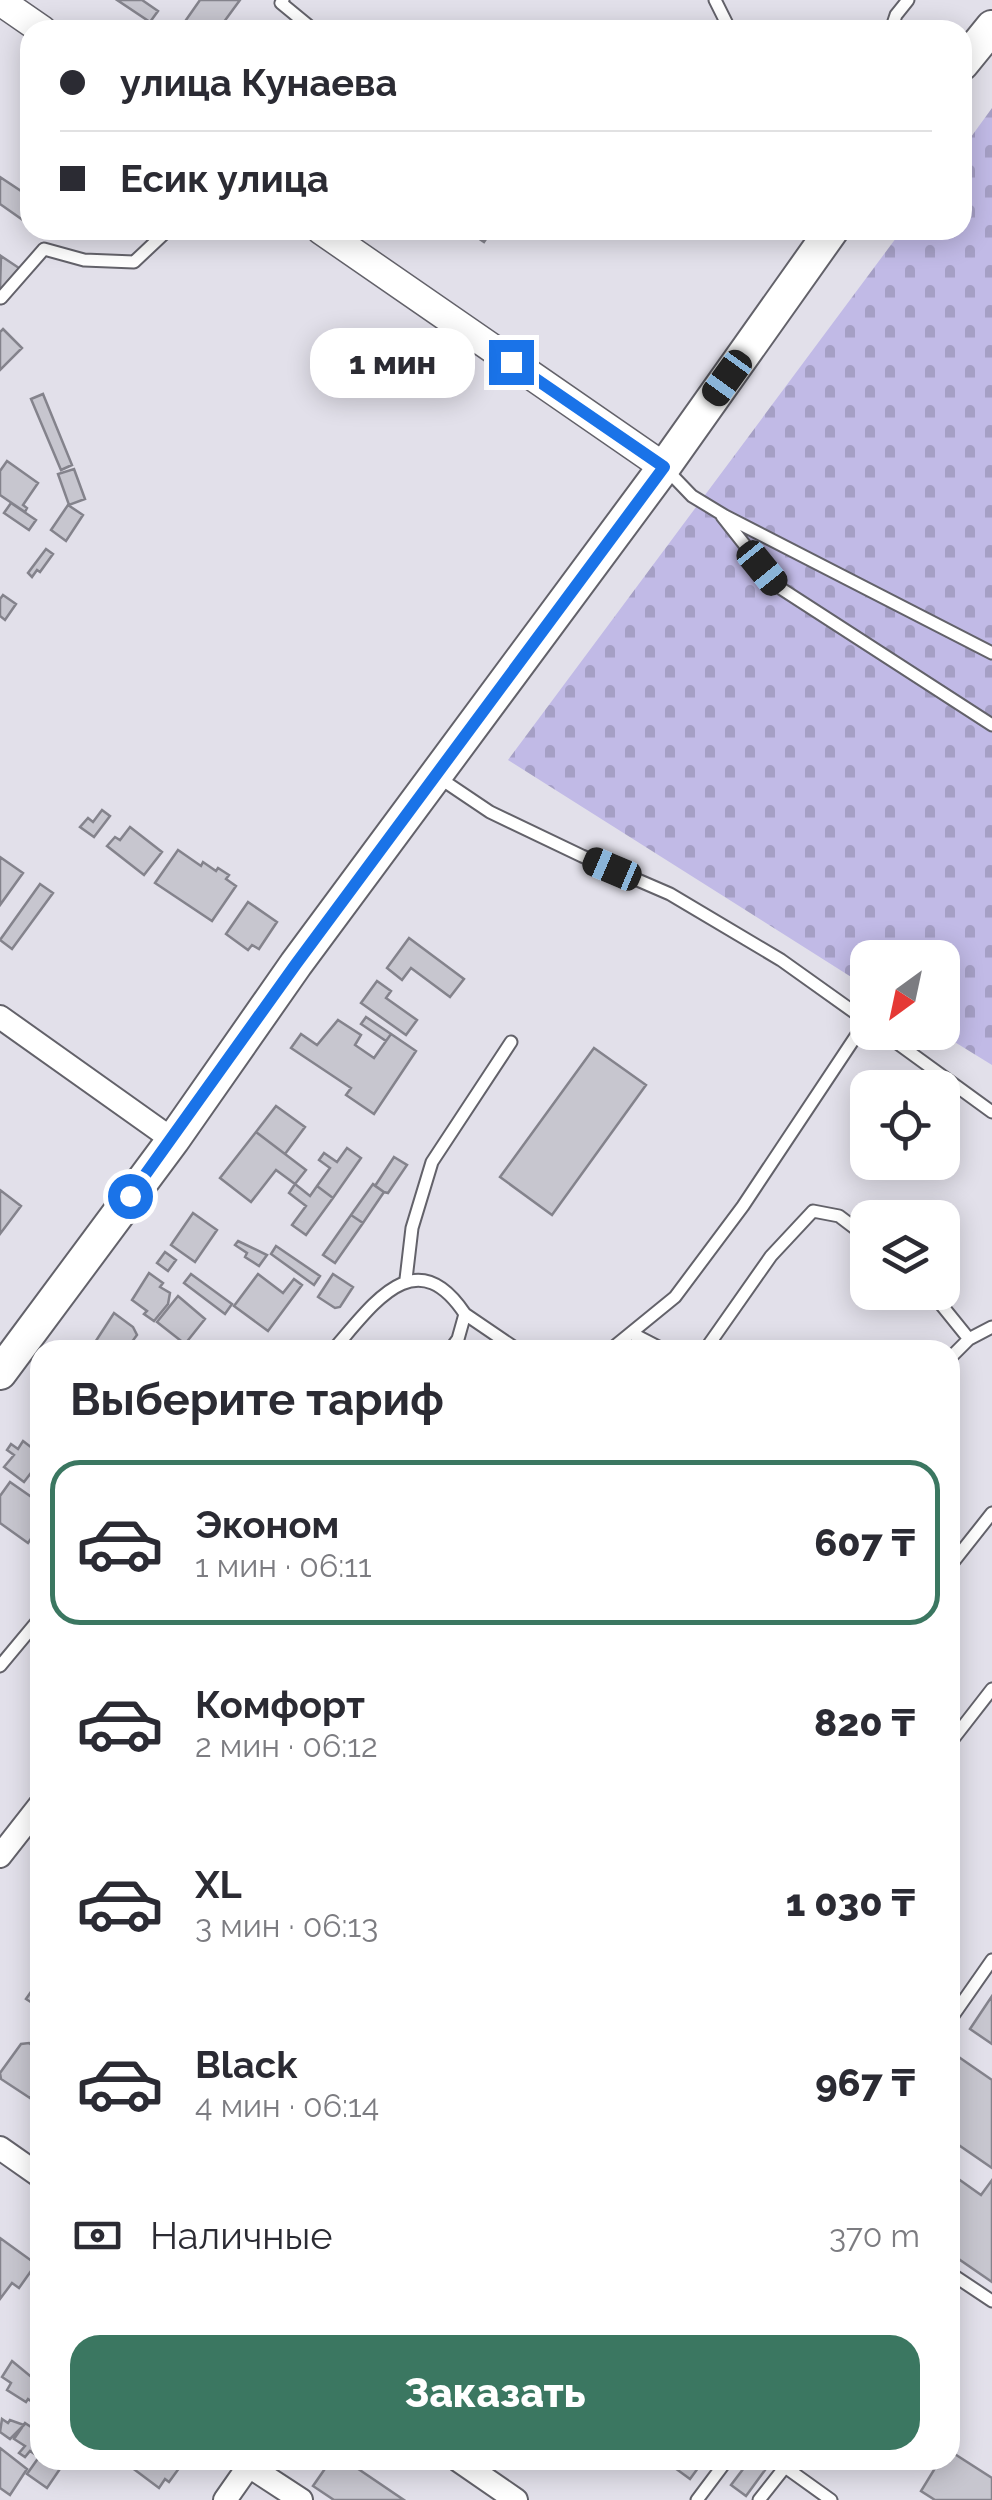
<!DOCTYPE html>
<html lang="ru">
<meta charset="utf-8">
<style>
body{margin:0;font-family:Raleway,sans-serif;background:#f7f7f7;color:#2b2b33;height:100vh;display:flex;flex-direction:column;font-size:38px;white-space:nowrap}
*{box-sizing:border-box;margin:0}
p{font-size:32px;color:#7c7c81}
.icon{flex:none;width:55px;height:55px;fill:none;stroke:currentColor;stroke-width:2;stroke-linecap:round;stroke-linejoin:round}
.map{position:relative;flex:1;overflow:hidden}
.details{position:absolute;left:30px;top:1340px;width:930px;height:1130px;display:flex;flex-direction:column;background:#fff;border-radius:30px;box-shadow:0 5px 25px #0003}
.details>*{flex:none}
.hud{position:absolute;left:20px;top:20px;width:952px;height:220px;border-radius:30px;box-shadow:0 5px 25px #0003;display:grid;align-content:center;height:220px;padding:0 40px;background:#fff}
.needle{width:65px;rotate:213deg}
.fabs{position:absolute;left:850px;top:940px;display:grid;gap:20px}
.fabs a{display:grid;place-items:center;width:110px;height:110px;border-radius:20px;background:#fff;box-shadow:0 5px 25px #0003;font-size:50px}
.end{position:absolute;width:45px;height:45px;margin:-22px;border:12px solid #1a73e8;background:#fff;box-shadow:0 0 0 5px #fff}
.from{border-radius:50%}
.bubble{position:absolute;height:70px;border-radius:30px;background:#fff;box-shadow:0 5px 25px #0003;font-size:32px;font-weight:800;line-height:70px;text-align:center}
.car{position:absolute;width:30px;height:60px;margin:-30px -15px;border-radius:12px;box-shadow:0 0 8px 2px #0007;background:linear-gradient(#222 24%,#8ab4d8 0 40%,#222 0 76%,#8ab4d8 0 86%,#222 0)}
.hud b{display:flex;align-items:center;gap:35px;height:95px;font-size:38px}
.hud b+b{border-top:2px solid #e1e1e2}
.hud i{width:25px;height:25px;background:#2b2b33}
ul{padding:0;list-style:none}
li{display:flex;align-items:center;gap:30px;height:165px;margin:0 20px 15px;padding:0 20px;border:5px solid transparent;border-radius:30px}
li div{flex:1}
li b{display:block;font-size:38px}
li em{font-style:normal;font-weight:800}
li.current{border-color:#3b7761}
li>.icon{width:90px;height:90px;stroke-width:1.5}
h2{padding:0 40px;font-size:45px;line-height:120px}
.pay{display:flex;align-items:center;gap:25px;height:110px;padding:0 40px;font-size:38px}
.pay p{margin-inline-start:auto}
.primary-button{display:flex;gap:20px;margin-top:auto;padding:20px 40px}
.primary-button a{flex:1;height:115px;border-radius:30px;background:#3b7761;color:#fff;font-size:40px;font-weight:800;line-height:115px;text-align:center}
.map>svg:first-child{display:block}
.cemetery{fill:url(#cemetery-stones)}
.building{fill:#c7c6cf;stroke:#84838c;stroke-width:2.5}
.lines{fill:none;stroke-linecap:round;stroke-linejoin:round}
.service-casing{stroke:#63626a;stroke-width:15}
.minor-casing{stroke:#63626a;stroke-width:26}
.tertiary-casing{stroke:#63626a;stroke-width:31}
.secondary-casing{stroke:#63626a;stroke-width:36}
.service{stroke:#fff;stroke-width:11}
.minor{stroke:#fff;stroke-width:22}
.tertiary{stroke:#fff;stroke-width:28}
.secondary{stroke:#fff;stroke-width:32}
.route{stroke:#1a73e8;stroke-width:12}
</style>
<div class="map">
<svg width="992" height="2500" viewBox="0 0 992 2500">
<defs>
<pattern id="cemetery-stones" width="16" height="16" patternUnits="userSpaceOnUse" patternTransform="scale(2.5)"><rect width="16" height="16" fill="#c1bae6"/><path d="M2 7V4a2 2 0 0 1 4 0v3zM10 15v-3a2 2 0 0 1 4 0v3z" fill="#a59fc5"/></pattern>
</defs>
<rect width="100%" height="100%" fill="#e2e0ea"/>
<path class="cemetery" d="M992 108V1065L940 1033 942 1032V958H868L867 987 508 760 902 230H962L963 148Z"/>
<path class="building" d="M117 0H142L158 11 150 22Z
M200 0H240L218 30H179Z
M393 23 399 26 402 23 414 30H389Z
M0 177 30 197V225L0 204Z
M466 230H492L484 242Z
M1 256 19 268 4 290 0 288Z
M3 329 22 348 0 370V332Z
M43 394 72 465 61 470 31 399Z
M7 461 38 483 23 505 27 508 25 512 0 495V471Z
M74 469 85 499 69 505 58 474Z
M11 503 36 520 29 530 4 513Z
M68 505 83 515 66 541 51 530Z
M46 549 53 554 40 572 37 570 32 577 28 573Z
M3 595 16 604 5 620 0 616V599Z
M102 810 110 816 94 837 80 827 88 818 93 822Z
M130 827 162 852 144 875 107 846 115 837 120 840Z
M178 850 201 866 203 862 216 871 218 868 229 875 226 879 236 886 212 921 155 883Z
M0 857 23 873 0 905Z
M40 884 53 893 12 949 0 940Z
M248 902 277 922 259 949 252 945 248 950 226 934Z
M409 938 464 979 450 997 411 968 402 980 387 968Z
M377 981 391 991 386 998 417 1020 406 1035 361 1003Z
M366 1017 391 1034 386 1041 361 1024Z
M338 1020 361 1035 355 1045 374 1058 391 1034 416 1051 374 1114 346 1095 351 1088 291 1048 301 1034 317 1045Z
M594 1048 646 1085 552 1215 500 1177Z
M276 1106 305 1127 285 1154 256 1132Z
M256 1132 306 1170 295 1184 276 1170 251 1202 220 1178Z
M347 1148 361 1158 333 1198 317 1186 330 1168 319 1160 324 1153 337 1162Z
M394 1157 407 1165 388 1193 384 1192 375 1186Z
M295 1184 310 1196 317 1186 333 1198 306 1235 292 1225 306 1206 289 1193Z
M373 1184 384 1192 363 1223 351 1215Z
M0 1190 21 1206 0 1234Z
M193 1213 217 1230 195 1262 171 1245Z
M351 1215 363 1223 335 1263 323 1255Z
M238 1241 267 1255 259 1266 245 1257 247 1253 235 1245Z
M276 1246 320 1276 314 1285 271 1254Z
M165 1252 176 1260 168 1271 157 1263Z
M149 1273 163 1283 160 1287 170 1293 168 1304 154 1321 144 1314 147 1311 132 1300Z
M191 1274 232 1304 225 1314 184 1283Z
M258 1274 283 1293 294 1279 302 1285 268 1331 234 1306Z
M333 1274 353 1287 340 1307 335 1308 318 1297Z
M178 1296 205 1319 185 1344 157 1322Z
M114 1313 133 1327 137 1335 126 1350H90Z
M23 1441 40 1454V1461L24 1482 4 1467 14 1455 7 1450 11 1444 18 1449Z
M10 1482 40 1503V1526L28 1543 0 1523V1496Z
M40 1979V2008L26 1999Z
M992 1996V2044L970 2029Z
M29 2043 40 2051V2083L30 2098 1 2079 0 2073 21 2044Z
M950 2051 992 2080V2168L950 2139Z
M950 2173 981 2195 992 2180V2282L950 2253Z
M0 2238 36 2264 19 2288 12 2283 0 2299Z
M12 2361 40 2384V2411L33 2407 39 2397 36 2395 32 2402 28 2399 26 2402 7 2390 11 2383 2 2377Z
M2 2419 8 2423 10 2420 24 2425 10 2439 0 2432Z
M25 2423 40 2433V2460H66L47 2488 27 2474 39 2457 30 2451 25 2457 19 2453 25 2446 14 2439Z
M0 2448 27 2469 10 2495 0 2488Z
M950 2451 992 2478V2500H935L921 2491 940 2460H950Z
M136 2460 149 2461 185 2460 169 2482 165 2479 159 2488 131 2467Z
M331 2460H345L404 2500H334L313 2486Z
M664 2460H704L690 2479Z
M750 2460 765 2470 746 2496 731 2485Z"/>
<g class="lines">
<defs>
<path id="service" d="M283 0 281 3 309 26
M715 0 730 30
M891 30 896 15 908 0
M1 298 44 249 84 260 134 262 168 230
M667 470 692 496 725 516 992 653
M722 516 777 586 992 725
M438 777 490 812 582 856 670 894 781 960 868 1022
M882 1032 992 1112
M406 1279 412 1228 432 1162 511 1042
M931 1292 969 1339
M465 1314 518 1350
M631 1333 664 1350
M333 1350C372 1306 415 1239 465 1314L458 1339 450 1350
M610 1350 675 1297 743 1206 866 1021
M705 1350 771 1256 813 1211 839 1216 868 1238
M950 1358 969 1339 992 1327
M950 1566 992 1513
M0 1666 40 1618
M950 1743 992 1689
M950 2020 992 1960
M950 2273 992 2301
M697 2500 727 2460
M759 2500 785 2467 831 2500"/>
<path id="minor" d="M0 1017 173 1140
M0 1856 40 1805
M0 2148 40 2176
M458 2460 516 2500
M249 2466 301 2500
M225 2500 253 2460"/>
<path id="tertiary" d="M0 1 42 30
M321 230 664 467"/>
<path id="secondary" d="M962 64 992 27
M0 1373 173 1140 296 964 664 467 832 230"/>
</defs>
<use href="#service" class="service-casing"/>
<use href="#minor" class="minor-casing"/>
<use href="#tertiary" class="tertiary-casing"/>
<use href="#secondary" class="secondary-casing"/>
<use href="#service" class="service"/>
<use href="#minor" class="minor"/>
<use href="#tertiary" class="tertiary"/>
<use href="#secondary" class="secondary"/>
</g>
<g class="lines">
<path class="route" d="M130 1196 296 964 664 467 511 362"/>
</g>
</svg>
<div class="fabs">
<a><svg class="needle" viewBox="-14 -14 28 28"><path d="M0-13l5 13h-10z" fill="#e53935"/><path d="M0 13l5-13h-10z" fill="#7c7c81"/></svg></a>
<a><svg class="icon" aria-label="locate" viewBox="0 0 24 24"><circle cx="12" cy="12" r="6"/><path d="M12 2v4M12 18v4M2 12h4M18 12h4"/></svg></a>
<a><svg class="icon" aria-label="layers" viewBox="0 0 24 24"><path d="M12 4l9 5-9 5-9-5zM3 14l9 5 9-5"/></svg></a>
</div>
<i class="end from" style="left:130px;top:1196px"></i>
<i class="end" style="left:511px;top:362px"></i>
<div class="bubble" style="left:310px;top:328px;width:165px">1 мин</div>
<i class="car" style="left:727px;top:378px;rotate:216deg"></i>
<i class="car" style="left:762px;top:568px;rotate:141deg"></i>
<i class="car" style="left:612px;top:869px;rotate:293deg"></i>
<div class="hud">
<b><i class="from"></i>улица Кунаева</b>
<b><i></i>Есик улица</b>
</div>
<section class="details">
<h2>Выберите тариф</h2>
<ul>
<li class="current"><svg class="icon" aria-label="car" viewBox="0 0 24 24"><path d="M5 17H2v-5l4-1 3-4h7l3 4 3 1v5h-3M9 17h6M6 11h13"/><circle cx="7" cy="17" r="2"/><circle cx="17" cy="17" r="2"/></svg><div><b>Эконом</b><p>1 мин · 06:11</p></div><em>607 ₸</em></li>
<li><svg class="icon" aria-label="car" viewBox="0 0 24 24"><path d="M5 17H2v-5l4-1 3-4h7l3 4 3 1v5h-3M9 17h6M6 11h13"/><circle cx="7" cy="17" r="2"/><circle cx="17" cy="17" r="2"/></svg><div><b>Комфорт</b><p>2 мин · 06:12</p></div><em>820 ₸</em></li>
<li><svg class="icon" aria-label="car" viewBox="0 0 24 24"><path d="M5 17H2v-5l4-1 3-4h7l3 4 3 1v5h-3M9 17h6M6 11h13"/><circle cx="7" cy="17" r="2"/><circle cx="17" cy="17" r="2"/></svg><div><b>XL</b><p>3 мин · 06:13</p></div><em>1 030 ₸</em></li>
<li><svg class="icon" aria-label="car" viewBox="0 0 24 24"><path d="M5 17H2v-5l4-1 3-4h7l3 4 3 1v5h-3M9 17h6M6 11h13"/><circle cx="7" cy="17" r="2"/><circle cx="17" cy="17" r="2"/></svg><div><b>Black</b><p>4 мин · 06:14</p></div><em>967 ₸</em></li>
</ul>
<div class="pay"><svg class="icon" aria-label="cash" viewBox="0 0 24 24"><path d="M3 7h18v10H3z"/><circle cx="12" cy="12" r="2"/></svg>Наличные<p>370 m</p></div>
<div class="primary-button"><a>Заказать</a></div>
</section>
</div>
